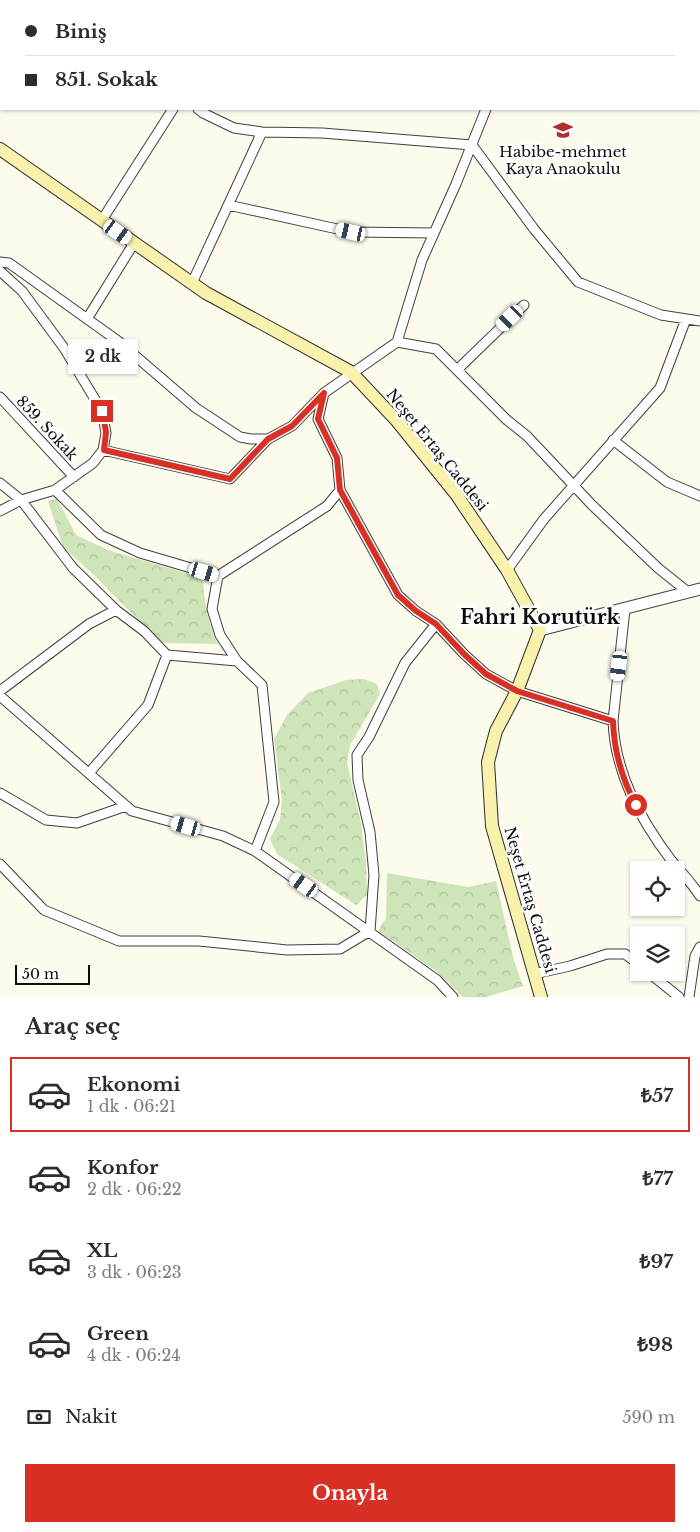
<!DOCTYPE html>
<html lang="tr">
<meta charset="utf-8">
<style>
body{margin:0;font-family:"Libre Baskerville",serif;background:#f7f7f7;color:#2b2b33;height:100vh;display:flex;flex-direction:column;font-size:19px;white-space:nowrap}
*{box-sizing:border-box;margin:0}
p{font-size:16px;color:#7c7c81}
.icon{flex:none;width:28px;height:28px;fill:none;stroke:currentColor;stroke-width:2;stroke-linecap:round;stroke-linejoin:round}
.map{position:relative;height:997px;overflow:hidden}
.drawer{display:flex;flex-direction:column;background:#fff;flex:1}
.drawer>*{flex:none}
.hud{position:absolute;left:0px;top:0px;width:700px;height:110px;box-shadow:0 1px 4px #0004;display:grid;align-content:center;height:110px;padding:0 25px;background:#fff}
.fabs{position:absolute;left:630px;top:861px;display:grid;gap:10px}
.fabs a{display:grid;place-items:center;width:55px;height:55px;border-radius:0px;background:#fff;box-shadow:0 1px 4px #0004;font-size:25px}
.scale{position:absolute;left:15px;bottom:12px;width:75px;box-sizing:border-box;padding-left:5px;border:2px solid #0c0c0c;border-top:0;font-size:14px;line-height:18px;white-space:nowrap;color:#0c0c0c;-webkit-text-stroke:4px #fff;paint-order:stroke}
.end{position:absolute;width:22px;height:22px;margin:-11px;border:6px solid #d93025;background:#fff;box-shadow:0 0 0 2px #fff}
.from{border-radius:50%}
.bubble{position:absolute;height:35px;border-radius:0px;background:#fff;box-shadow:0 1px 4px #0004;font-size:16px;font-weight:700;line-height:35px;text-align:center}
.car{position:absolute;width:15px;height:30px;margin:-15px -8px;border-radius:6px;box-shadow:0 0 4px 1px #0007;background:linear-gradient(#fff 24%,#345 0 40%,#fff 0 76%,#345 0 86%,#fff 0)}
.hud b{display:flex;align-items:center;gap:18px;height:48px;font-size:19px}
.hud b+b{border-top:1px solid #e1e1e2}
.hud i{width:12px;height:12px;background:#2b2b33}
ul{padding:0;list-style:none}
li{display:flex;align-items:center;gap:15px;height:75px;margin:0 10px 8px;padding:0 15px;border:2px solid transparent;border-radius:0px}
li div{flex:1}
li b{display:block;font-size:19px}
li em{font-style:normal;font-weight:700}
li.on{border-color:#d93025}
li>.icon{width:45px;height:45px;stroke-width:1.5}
h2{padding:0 25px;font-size:22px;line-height:60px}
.pay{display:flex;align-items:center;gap:12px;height:55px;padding:0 25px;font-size:19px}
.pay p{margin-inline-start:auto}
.button{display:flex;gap:10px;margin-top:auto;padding:10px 25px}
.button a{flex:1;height:58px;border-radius:0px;background:#d93025;color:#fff;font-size:20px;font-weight:700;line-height:58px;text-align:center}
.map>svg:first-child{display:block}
.park{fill:url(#park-crowns)}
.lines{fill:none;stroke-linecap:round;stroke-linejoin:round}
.minor-casing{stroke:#3f3f3f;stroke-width:11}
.tertiary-casing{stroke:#3f3f3f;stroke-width:13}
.secondary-casing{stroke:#2e2e2e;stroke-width:14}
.minor{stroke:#fff;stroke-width:9}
.tertiary{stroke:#fff;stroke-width:11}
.secondary{stroke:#f8f2ad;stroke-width:12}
.route{stroke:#d93025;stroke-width:6}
.labels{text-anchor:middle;stroke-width:5;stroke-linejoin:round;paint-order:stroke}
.poi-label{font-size:15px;fill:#0c0c0c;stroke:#fff}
.street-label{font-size:15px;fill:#0c0c0c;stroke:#fff}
.district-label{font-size:20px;font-weight:bold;fill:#0c0c0c;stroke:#fff}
</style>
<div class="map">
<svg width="700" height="997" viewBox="0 0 700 997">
<defs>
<pattern id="park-crowns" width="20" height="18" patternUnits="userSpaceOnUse" patternTransform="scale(1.25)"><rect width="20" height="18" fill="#cee4b9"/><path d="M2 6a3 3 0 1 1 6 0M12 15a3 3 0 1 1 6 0" fill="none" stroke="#b0c29e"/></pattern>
</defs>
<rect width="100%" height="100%" fill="#fdfbec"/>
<path class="park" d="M57 499 76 535 108 550 189 574 203 579C204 603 208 623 218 644L164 643 151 633 96 577 63 547 48 501Z
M364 679 377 684 380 694 350 745 347 762 361 824 366 862 367 895 356 905 277 854 270 839 280 820 282 800 274 739 287 715 308 693 346 680Z
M387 873 468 887 496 881 514 961 523 986 486 997H463L436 971 378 931 386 918Z"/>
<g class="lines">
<defs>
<path id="minor" d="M36 1 37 0
M223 1V0
M373 1V0
M699 87 700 88
M0 91 1 88
M198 109 203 113 234 128 262 132 322 133 472 145 534 229 578 282 661 315 700 321
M228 205 351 232 434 233
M102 220 173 109
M0 262 9 263 118 341 196 408 240 437 251 439H268L292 426 324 393 397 342 422 260 456 184 486 109
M0 271 22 291 64 348 102 411 106 433 103 450 93 463 55 490 21 500 0 511
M192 283 262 132
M87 319 134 243
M397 342 436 349 507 420 527 436 592 505 658 568 688 592
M458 369 524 305
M324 393 318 419 337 458 340 490 398 595 416 611 436 624 464 654 486 674 517 691 613 721
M0 397 74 477
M613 440 667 482 700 496
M103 450 230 479 268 439
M0 483 21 500 73 568 116 610 144 631 167 655 237 661
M55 490 101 535 140 553 218 576 327 506 340 490
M507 570 544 519 660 388 686 319
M218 576 212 609 220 635 237 661 262 685 274 802 255 851
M625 609 613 721C615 773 640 819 671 860 681 872 692 883 700 896
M0 691 89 624 116 610
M0 696 132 811 223 836 255 851 437 980 453 997
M89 773 148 705 167 655
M0 793 46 820 77 823 126 806
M0 864 44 910 119 941H199L287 950 340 949 370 931
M370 931 374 875 370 832 358 780 357 755 369 737 405 663 436 624
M648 972 679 997
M534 974 570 966 607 954H625L639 964
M689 997 695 956 700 947"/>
<path id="tertiary" d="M540 630 700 589"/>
<path id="secondary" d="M253 0 259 1
M421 0 427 1
M613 1 615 0
M657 1 658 0
M0 149 206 293 351 372 397 421 456 494 507 570 540 630 517 691 496 731 488 762 492 826 541 997"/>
</defs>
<use href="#minor" class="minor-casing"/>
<use href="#tertiary" class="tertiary-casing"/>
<use href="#secondary" class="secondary-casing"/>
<use href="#minor" class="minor"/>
<use href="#tertiary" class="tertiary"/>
<use href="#secondary" class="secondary"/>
</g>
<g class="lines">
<path class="route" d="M102 411 106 432 104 450 230 479 268 439 292 426 324 393 318 419 337 458 340 490 398 595 416 611 436 624 464 654 486 674 517 691 613 721C614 750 622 779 636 805"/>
</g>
<defs>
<symbol id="school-bare" viewBox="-9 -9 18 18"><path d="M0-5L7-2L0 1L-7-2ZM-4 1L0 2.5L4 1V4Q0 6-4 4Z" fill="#af3033" stroke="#fff" stroke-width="2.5" paint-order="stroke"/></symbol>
</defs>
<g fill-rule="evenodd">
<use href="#school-bare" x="549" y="116" width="28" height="28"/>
</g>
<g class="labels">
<g class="poi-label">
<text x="563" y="157">Habibe-mehmet<tspan x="563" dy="17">Kaya Anaokulu</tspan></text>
</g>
<g class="street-label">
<text transform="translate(47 428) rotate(47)" y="5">859. Sokak</text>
<text transform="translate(437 450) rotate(51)" y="5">Neşet Ertaş Caddesi</text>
<text transform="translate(530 900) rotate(74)" y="5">Neşet Ertaş Caddesi</text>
</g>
<g class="district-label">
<text x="540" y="624">Fahri Korutürk</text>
</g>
</g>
</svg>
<div class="fabs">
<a><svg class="icon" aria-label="locate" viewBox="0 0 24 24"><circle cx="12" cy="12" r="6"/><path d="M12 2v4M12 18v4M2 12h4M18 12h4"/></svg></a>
<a><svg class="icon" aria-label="layers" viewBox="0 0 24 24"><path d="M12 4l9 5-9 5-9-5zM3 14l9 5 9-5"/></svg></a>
</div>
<div class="scale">50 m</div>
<i class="end from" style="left:636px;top:805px"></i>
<i class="end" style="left:102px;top:411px"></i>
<div class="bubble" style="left:68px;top:339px;width:70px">2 dk</div>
<i class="car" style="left:118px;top:232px;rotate:125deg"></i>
<i class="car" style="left:351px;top:232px;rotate:283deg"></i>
<i class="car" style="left:510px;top:318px;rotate:226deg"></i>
<i class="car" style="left:204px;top:572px;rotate:107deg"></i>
<i class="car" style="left:619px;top:666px;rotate:187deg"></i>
<i class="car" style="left:186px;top:826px;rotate:286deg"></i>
<i class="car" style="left:304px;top:885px;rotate:305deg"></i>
<div class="hud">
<b><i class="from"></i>Biniş</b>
<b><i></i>851. Sokak</b>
</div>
</div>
<section class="drawer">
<h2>Araç seç</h2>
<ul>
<li class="on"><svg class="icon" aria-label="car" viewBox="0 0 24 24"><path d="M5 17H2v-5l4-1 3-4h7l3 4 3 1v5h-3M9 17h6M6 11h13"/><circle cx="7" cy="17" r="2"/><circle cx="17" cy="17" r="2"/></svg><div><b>Ekonomi</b><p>1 dk · 06:21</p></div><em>₺57</em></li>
<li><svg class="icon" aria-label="car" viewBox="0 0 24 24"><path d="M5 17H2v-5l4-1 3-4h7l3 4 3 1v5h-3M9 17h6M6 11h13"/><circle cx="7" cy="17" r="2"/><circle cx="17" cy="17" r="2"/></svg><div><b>Konfor</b><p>2 dk · 06:22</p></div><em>₺77</em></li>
<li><svg class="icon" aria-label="car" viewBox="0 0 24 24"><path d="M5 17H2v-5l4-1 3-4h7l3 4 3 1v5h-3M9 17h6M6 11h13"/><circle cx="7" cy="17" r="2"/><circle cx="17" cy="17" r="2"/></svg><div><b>XL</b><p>3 dk · 06:23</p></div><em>₺97</em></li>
<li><svg class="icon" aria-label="car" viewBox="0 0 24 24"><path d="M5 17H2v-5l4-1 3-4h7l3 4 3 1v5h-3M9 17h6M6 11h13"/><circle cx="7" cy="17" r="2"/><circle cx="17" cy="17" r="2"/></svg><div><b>Green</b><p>4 dk · 06:24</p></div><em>₺98</em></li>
</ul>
<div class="pay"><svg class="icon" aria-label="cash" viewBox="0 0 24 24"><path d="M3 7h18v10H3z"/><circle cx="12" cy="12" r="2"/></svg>Nakit<p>590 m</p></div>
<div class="button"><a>Onayla</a></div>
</section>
